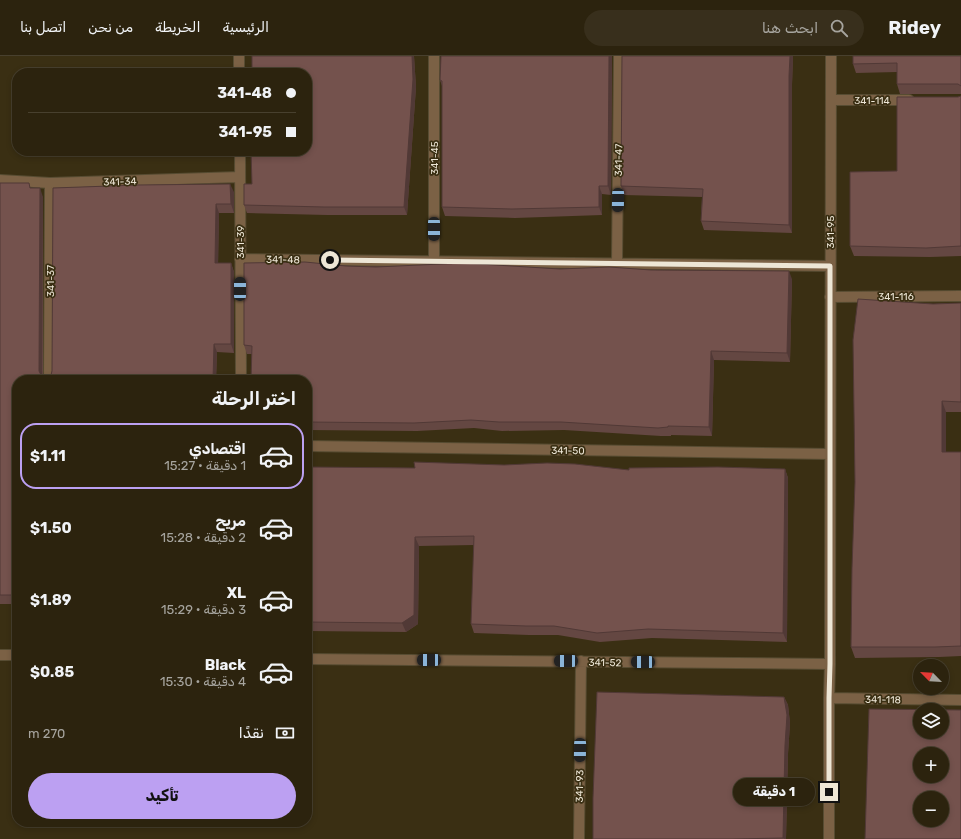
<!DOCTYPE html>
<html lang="ar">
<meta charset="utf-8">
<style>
body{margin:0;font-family:Rubik,"Noto Naskh Arabic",sans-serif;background:#382f1c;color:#f1f3f6;direction:rtl;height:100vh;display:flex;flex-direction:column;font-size:15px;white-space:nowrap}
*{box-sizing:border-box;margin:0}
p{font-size:13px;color:#a6a49e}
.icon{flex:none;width:22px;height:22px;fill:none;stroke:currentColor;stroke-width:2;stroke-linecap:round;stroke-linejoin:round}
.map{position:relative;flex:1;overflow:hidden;direction:ltr}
.sheet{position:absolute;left:12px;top:319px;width:300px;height:452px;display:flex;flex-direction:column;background:#2c230e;border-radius:16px;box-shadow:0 2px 6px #0003,0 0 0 1px #48402e;direction:rtl}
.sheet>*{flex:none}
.banner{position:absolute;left:12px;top:12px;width:300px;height:88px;border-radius:16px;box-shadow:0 2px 6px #0003,0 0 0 1px #48402e;direction:rtl;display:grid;align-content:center;height:88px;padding:0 16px;background:#2c230e}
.needle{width:26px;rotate:294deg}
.tools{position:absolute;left:913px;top:603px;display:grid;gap:8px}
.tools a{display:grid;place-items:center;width:36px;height:36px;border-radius:50%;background:#2c230e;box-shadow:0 2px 6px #0003,0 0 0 1px #48402e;font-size:20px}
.end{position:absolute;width:18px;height:18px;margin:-9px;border:5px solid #ede6d6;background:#111;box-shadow:0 0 0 2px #111}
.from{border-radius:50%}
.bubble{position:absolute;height:28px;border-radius:14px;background:#2c230e;box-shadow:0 2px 6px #0003,0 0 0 1px #48402e;font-size:13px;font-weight:700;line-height:28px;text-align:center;direction:rtl}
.car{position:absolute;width:12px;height:24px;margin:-12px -6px;border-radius:5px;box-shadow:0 0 3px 1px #0007;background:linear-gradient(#222 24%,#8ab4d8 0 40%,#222 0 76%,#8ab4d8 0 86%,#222 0)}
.banner b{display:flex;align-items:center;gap:14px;height:38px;font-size:15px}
.banner b+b{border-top:1px solid #48402e}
.banner i{width:10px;height:10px;background:#f1f3f6}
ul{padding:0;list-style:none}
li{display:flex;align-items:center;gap:12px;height:66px;margin:0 8px 6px;padding:0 8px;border:2px solid transparent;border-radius:16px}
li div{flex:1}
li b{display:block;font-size:15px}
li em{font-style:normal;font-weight:700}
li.selected{border-color:#bca0f2}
li>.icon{width:36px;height:36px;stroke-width:1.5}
h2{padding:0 16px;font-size:18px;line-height:48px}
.pay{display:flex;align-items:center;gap:10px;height:44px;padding:0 16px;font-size:15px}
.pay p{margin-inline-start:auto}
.primary-button{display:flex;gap:8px;margin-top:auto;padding:8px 16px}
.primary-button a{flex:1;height:46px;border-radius:24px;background:#bca0f2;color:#111;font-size:16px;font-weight:700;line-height:46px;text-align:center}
header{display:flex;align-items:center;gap:24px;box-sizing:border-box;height:56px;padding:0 20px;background:#2c230e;border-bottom:1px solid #48402e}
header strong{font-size:19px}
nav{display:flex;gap:22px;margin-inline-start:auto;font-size:14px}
.search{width:280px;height:36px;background:#382f1c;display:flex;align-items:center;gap:10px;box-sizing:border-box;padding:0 14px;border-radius:22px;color:#a6a49e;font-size:15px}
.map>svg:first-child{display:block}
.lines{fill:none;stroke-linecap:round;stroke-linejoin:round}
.minor-casing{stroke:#574c32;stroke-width:12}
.minor{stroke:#7b6145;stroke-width:10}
.wall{fill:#644742}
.shaded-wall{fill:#513936}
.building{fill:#74524d;stroke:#513936;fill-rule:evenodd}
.route{stroke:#ede6d6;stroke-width:5}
.labels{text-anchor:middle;stroke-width:3.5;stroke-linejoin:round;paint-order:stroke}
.street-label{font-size:10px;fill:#ede6d6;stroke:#3a2f13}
</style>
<header>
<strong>Ridey</strong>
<div class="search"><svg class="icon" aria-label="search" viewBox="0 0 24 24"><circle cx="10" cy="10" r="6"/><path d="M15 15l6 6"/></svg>ابحث هنا</div>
<nav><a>الرئيسية</a><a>الخريطة</a><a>من نحن</a><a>اتصل بنا</a></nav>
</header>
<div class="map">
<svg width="961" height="783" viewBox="0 0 961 783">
<rect width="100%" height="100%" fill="#3a2f13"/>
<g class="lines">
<defs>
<path id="minor" d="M239 0V17
M434 0V205
M831 44H909
M240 95 241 324
M0 124 50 127 240 121
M240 203 830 210
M617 207 619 0
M830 241 961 240
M49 324 50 127
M307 390 830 398
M0 599H17
M307 603 830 608
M829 642 961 644
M579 783 581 605
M829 783V642L830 608 831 0"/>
</defs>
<use href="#minor" class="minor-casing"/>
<use href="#minor" class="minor"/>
</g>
<path class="wall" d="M252 0H414L416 31 407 159H327L247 157 244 149 252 128Z
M441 0H612L611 139 602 138V159L515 162 445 160 442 151V30L440 24Z
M622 0H793L792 29V177L704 174 701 165 702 141 624 139 621 130Z
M961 0V38H900L897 28V16L856 17 853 8Z
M961 40V200L930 201 854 200 850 190 897 115 958 41Z
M0 127 31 132 43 141V321L46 322 51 319 52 315 53 132 234 136V157H219L218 207H231L234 216V297L217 296 216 324H17V548H0Z
M346 210 560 213 792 223 790 306 714 304 712 380 671 379V380H661L564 374 502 375 474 372 417 375 307 374V324L252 298H247L244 289Z
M961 247V356H946V396H961V600L939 601 855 602 851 591 933 248Z
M307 411 629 414 785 413 788 422 787 586 652 582 600 586 558 579H529L474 577 471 568 474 489 419 490 418 568 406 576 307 575Z
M784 641 788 649 790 667 788 698 786 783H593Z"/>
<path class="shaded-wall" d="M412 0H414L416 31 407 159 404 151Z
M609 0H612L611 139 608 130Z
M790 0H793L792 29V177L789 169V20Z
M230 128 234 136V157L231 148Z
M599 130 602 138V159L599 151Z
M40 132 43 141 42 324 39 315Z
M216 148 219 157 218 216 215 207Z
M231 207 234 216V297L231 288Z
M789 215 792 223 790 306 787 297Z
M214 288 217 296 216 324H213Z
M711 295 714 304 712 380 709 371Z
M942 345 946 356V406L942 396Z
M785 413 788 422 787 586 783 577Z
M415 481 419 490 418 568 406 576 402 567Z
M784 641 788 649 790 667 788 698 786 783H784L783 782Z"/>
<path class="building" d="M252 0H412L413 23 404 151H324L244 149V128H252L251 95H307V17H252Z
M441 0H609L608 130H599V151L512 153 442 151V25L440 24Z
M622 0H790L789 20V169L701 165 703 133 621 130Z
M853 0H961V30L958 28H897V7L853 8Z
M961 40V190L926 192 850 190V116L897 115V41H958Z
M0 127H29L30 132H40L39 315 42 321 46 322 51 319 52 315 53 132 138 129 230 128 231 148H216L215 207H231V288H214L213 324H17V539H0Z
M305 206 346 210 376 211 463 207 560 213 609 211 651 214 789 215 787 297 711 295 709 371 668 370V371L658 372 561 366H499L471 364 414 367 307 366V324H251L252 290 244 289V207Z
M858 243 933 248 961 247V346L942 345V396H961V590L935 591H851L852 512 855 426 853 284Z
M414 406 504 409 547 407 575 408 629 414V412L718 411 785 413 783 577 648 573 597 577 554 570H526L471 568 474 480 415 481 414 559 402 567 307 566V411L415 412Z
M597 636 784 641 787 659 785 689 783 782 732 783H593V742Z
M869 653 961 654V783H865ZM920 654H942V676H920ZM920 698H942V720H920ZM920 742H942V764H920Z"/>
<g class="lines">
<path class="route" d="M330 204 830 210V608L829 642V736"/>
</g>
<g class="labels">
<g class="street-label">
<text x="872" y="48">341-114</text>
<text transform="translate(434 102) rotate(-90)" y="4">341-45</text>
<text transform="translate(618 104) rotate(-89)" y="4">341-47</text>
<text transform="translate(120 125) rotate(-2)" y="4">341-34</text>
<text transform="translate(830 176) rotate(-90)" y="4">341-95</text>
<text transform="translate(240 186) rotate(-90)" y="4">341-39</text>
<text transform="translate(283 203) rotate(1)" y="4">341-48</text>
<text transform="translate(50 225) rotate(-90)" y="4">341-37</text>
<text x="896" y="244">341-116</text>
<text transform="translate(568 394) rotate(1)" y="4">341-50</text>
<text transform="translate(605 606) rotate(1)" y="4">341-52</text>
<text transform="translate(883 643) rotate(1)" y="4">341-118</text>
<text transform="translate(579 730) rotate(-89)" y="4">341-93</text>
</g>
</g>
</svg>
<div class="tools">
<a><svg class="needle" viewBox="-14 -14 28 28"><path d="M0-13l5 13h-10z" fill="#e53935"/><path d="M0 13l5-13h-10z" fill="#a6a49e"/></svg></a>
<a><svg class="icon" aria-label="layers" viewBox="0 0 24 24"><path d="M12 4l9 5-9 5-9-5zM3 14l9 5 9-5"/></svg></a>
<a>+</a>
<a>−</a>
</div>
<i class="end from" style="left:330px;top:204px"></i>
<i class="end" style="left:829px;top:736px"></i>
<div class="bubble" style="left:733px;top:722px;width:82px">1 دقيقة</div>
<i class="car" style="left:618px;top:144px;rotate:181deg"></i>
<i class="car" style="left:434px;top:173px;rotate:180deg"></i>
<i class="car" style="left:240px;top:233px;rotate:0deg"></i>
<i class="car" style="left:429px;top:604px;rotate:270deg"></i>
<i class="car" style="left:566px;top:605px;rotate:270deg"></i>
<i class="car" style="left:643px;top:606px;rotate:271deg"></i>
<i class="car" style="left:580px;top:694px;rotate:181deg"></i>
<div class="banner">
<b><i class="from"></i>341-48</b>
<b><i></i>341-95</b>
</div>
<section class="sheet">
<h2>اختر الرحلة</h2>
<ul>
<li class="selected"><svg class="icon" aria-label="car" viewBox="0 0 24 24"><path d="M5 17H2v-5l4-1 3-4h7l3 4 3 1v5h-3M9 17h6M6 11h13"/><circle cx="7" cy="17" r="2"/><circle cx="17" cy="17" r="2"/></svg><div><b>اقتصادي</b><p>1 دقيقة · 15:27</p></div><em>$1.11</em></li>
<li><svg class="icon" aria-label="car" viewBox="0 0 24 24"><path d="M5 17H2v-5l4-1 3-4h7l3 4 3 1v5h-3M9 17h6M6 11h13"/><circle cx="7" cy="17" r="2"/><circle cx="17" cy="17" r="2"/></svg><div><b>مريح</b><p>2 دقيقة · 15:28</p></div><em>$1.50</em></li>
<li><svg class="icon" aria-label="car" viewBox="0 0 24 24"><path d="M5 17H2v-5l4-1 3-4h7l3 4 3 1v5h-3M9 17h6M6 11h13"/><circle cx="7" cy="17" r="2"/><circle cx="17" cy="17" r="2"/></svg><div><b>XL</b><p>3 دقيقة · 15:29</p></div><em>$1.89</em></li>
<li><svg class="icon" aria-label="car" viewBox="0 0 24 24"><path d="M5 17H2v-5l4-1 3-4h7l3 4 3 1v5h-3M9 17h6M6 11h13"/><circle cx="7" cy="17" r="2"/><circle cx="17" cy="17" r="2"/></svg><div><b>Black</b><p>4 دقيقة · 15:30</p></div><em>$0.85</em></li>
</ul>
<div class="pay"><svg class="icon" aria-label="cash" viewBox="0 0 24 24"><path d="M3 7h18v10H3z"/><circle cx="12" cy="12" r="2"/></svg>نقدًا<p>270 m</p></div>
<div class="primary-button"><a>تأكيد</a></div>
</section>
</div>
